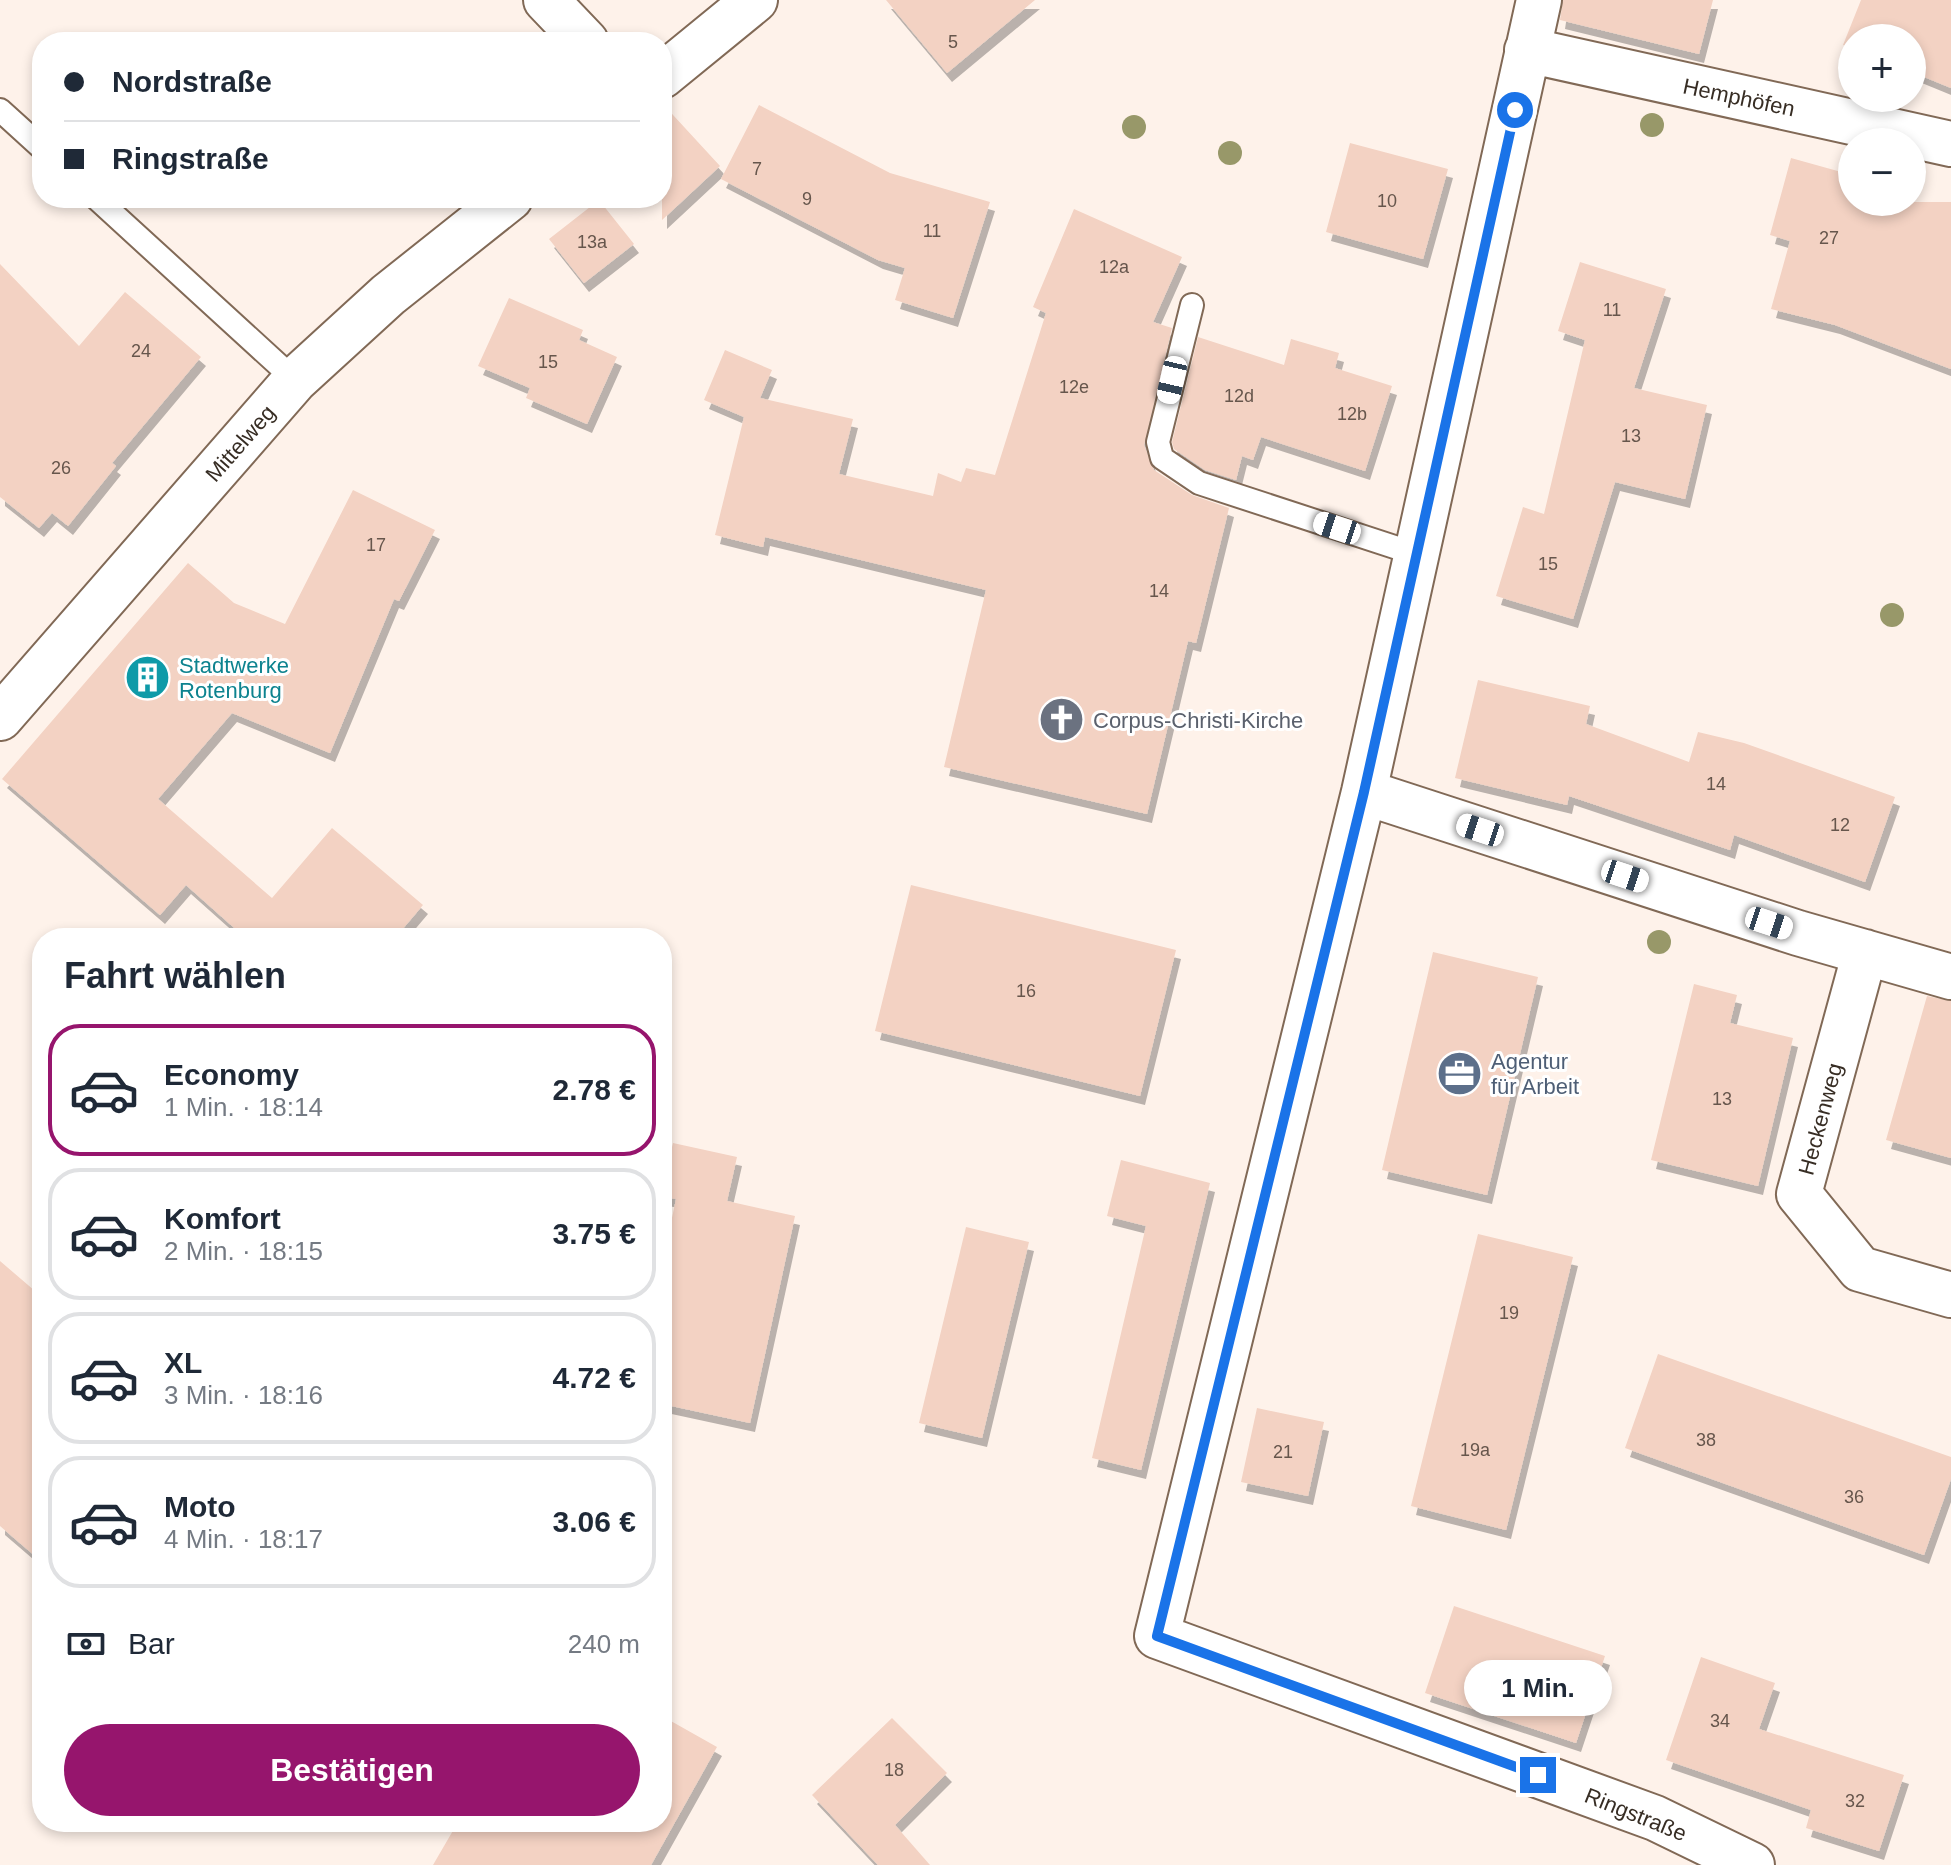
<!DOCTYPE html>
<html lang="de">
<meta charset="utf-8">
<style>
body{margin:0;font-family:Helvetica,sans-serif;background:#f2f2f3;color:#1f2937;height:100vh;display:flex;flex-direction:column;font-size:30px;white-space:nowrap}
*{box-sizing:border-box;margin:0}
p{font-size:26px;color:#747a83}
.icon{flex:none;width:44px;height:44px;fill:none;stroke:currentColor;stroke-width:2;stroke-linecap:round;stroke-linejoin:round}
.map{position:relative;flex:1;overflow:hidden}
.sheet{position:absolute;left:32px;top:928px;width:640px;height:904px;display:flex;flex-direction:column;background:#fff;border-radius:32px;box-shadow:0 4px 12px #0003}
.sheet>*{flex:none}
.banner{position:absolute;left:32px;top:32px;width:640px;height:176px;border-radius:32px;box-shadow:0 4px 12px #0003;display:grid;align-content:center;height:176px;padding:0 32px;background:#fff}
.controls{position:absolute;left:1838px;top:24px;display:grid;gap:16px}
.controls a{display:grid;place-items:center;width:88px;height:88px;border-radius:50%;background:#fff;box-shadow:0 4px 12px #0003;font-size:40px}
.end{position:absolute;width:36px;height:36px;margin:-18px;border:10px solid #1a73e8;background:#fff;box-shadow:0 0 0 4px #fff}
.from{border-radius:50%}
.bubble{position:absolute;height:56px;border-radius:28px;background:#fff;box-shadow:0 4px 12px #0003;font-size:26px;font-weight:800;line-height:56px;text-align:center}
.car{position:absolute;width:24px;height:48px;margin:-24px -12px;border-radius:10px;box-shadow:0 0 6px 2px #0007;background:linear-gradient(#fff 24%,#345 0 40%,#fff 0 76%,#345 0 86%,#fff 0)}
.banner b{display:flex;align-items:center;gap:28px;height:76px;font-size:30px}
.banner b+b{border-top:2px solid #e0e1e3}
.banner i{width:20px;height:20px;background:#1f2937}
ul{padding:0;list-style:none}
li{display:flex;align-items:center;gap:24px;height:132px;margin:0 16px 12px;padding:0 16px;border:4px solid #e0e1e3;border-radius:32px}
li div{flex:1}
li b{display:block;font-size:30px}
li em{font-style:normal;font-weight:800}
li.on{border-color:#96156d}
li>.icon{width:72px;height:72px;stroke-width:1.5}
h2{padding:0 32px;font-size:36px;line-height:96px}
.pay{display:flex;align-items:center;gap:20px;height:88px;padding:0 32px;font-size:30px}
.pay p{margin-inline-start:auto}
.primary-button{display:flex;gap:16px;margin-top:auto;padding:16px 32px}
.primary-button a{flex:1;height:92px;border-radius:48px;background:#96156d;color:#fff;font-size:32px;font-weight:800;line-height:92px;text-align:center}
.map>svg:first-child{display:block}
.building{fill:#f3d2c3;filter:url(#shadow)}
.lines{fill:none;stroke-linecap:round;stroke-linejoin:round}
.service-casing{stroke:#816956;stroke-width:26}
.minor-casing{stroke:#816956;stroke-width:48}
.service{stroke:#fff;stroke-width:22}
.minor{stroke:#fff;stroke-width:44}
.tree{fill:#989869}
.route{stroke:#1a73e8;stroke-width:10}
.labels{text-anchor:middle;stroke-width:6;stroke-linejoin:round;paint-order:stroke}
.number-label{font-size:18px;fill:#66564c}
.street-label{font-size:22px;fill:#372d24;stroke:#fff}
.culture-label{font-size:22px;fill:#0d838f;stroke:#fff;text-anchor:start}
.worship-label{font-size:22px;fill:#5b616d;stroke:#fff;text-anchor:start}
.service-label{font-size:22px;fill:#4e5e75;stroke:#fff;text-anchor:start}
</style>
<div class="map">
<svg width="1951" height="1865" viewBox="0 0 1951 1865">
<defs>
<filter id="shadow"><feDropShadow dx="5" dy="9" stdDeviation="0" flood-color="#0004"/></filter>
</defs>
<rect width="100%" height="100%" fill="#fef2ea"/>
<path class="building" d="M886 0H1035L947 73Z
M1563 0H1713L1699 54 1560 20Z
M1861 0H1951V88L1912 72V38H1852V48L1843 45Z
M662 103 720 166 662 220Z
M759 105 890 173 990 202 953 318 895 300 905 268 878 260 721 179Z
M1350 143 1448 169 1423 259 1326 232Z
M1791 158 1852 175V202H1951V369L1835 325 1771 309 1790 241 1770 235Z
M599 200 634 244 584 283 549 239Z
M1074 209 1182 257 1153 322 1172 328 1144 445 1154 470 1192 495 1229 508 1196 643 1188 641 1147 814 944 767 986 590 765 537 763 547 715 535 744 417 704 400 725 350 772 370 760 398 853 419 839 474 933 496 938 473 961 482 966 468 995 475 1046 313 1033 307Z
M1580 262 1666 289 1634 388 1707 405 1685 499 1615 482 1573 619 1496 596 1523 507 1544 514 1585 340 1558 331Z
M0 264 79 346 125 292 201 357 112 463 116 466 68 526 52 513 39 528 0 497Z
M509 298 583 330 579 340 617 357 587 424 526 398 530 388 478 366Z
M1198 337 1284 365 1291 339 1339 353 1335 368 1392 386 1365 471 1261 437 1253 460 1242 456 1236 480 1205 470 1174 449 1172 442Z
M353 490 435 530 399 601 394 599 330 753 232 713 158 799 272 898 332 828 423 905 395 938H238L241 934 186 885 160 915 2 779 188 563 234 603 285 624Z
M1478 680 1590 706 1586 724 1689 762 1698 732 1744 743 1895 797 1865 882 1734 835 1730 850 1569 796 1567 805 1455 778Z
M911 885 1176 950 1140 1096 875 1031Z
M1433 952 1538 977 1487 1195 1382 1170Z
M1694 984 1737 995 1730 1023 1793 1038 1758 1186 1651 1160Z
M1927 996 1951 1001V1158L1886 1140Z
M673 1143 737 1157 727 1201 795 1216 750 1423 662 1404V1265L676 1199 662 1197V1189Z
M1121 1160 1210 1183 1141 1470 1092 1458 1146 1226 1107 1216Z
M966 1227 1029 1242 982 1438 919 1423Z
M1478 1234 1573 1257 1506 1530 1411 1506Z
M0 1261 42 1297V1562L0 1526Z
M1658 1354 1951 1457V1479L1924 1555 1625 1448Z
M1257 1408 1324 1422 1308 1496 1241 1482Z
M1454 1606 1605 1656 1576 1743 1425 1693Z
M1701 1657 1775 1683 1759 1729 1904 1775 1879 1851 1806 1828 1811 1810 1666 1760Z
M662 1716 717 1747 651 1865H433L458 1822H662Z
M892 1718 947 1773 895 1825 930 1865H878L812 1795Z"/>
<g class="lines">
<defs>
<path id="service" d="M0 110 42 148
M96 198 295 380
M1192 305 1158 442 1162 458 1199 483 1419 555"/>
<path id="minor" d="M546 0 586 42
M1539 0 1364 792 1157 1636 1655 1818 1752 1865
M1527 50 1951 144
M662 76 755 0
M0 718 295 380 388 295 510 198
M1364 792 1798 933 1951 977
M1865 952 1799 1194 1860 1269 1951 1295"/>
</defs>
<use href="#service" class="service-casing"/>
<use href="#minor" class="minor-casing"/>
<use href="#service" class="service"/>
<use href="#minor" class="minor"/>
</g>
<g class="tree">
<circle cx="1652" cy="125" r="12"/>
<circle cx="1134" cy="127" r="12"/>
<circle cx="1230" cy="153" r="12"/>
<circle cx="1892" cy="615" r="12"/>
<circle cx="1659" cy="942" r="12"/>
</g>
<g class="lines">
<path class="route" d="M1515 110 1364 792 1157 1636 1538 1775"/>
</g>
<defs>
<symbol id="building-disc" viewBox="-11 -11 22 22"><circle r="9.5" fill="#0f9aa8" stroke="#fff"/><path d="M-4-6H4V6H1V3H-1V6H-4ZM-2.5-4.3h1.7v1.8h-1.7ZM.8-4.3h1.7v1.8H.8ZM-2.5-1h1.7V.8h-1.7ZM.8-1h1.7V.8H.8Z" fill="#fff"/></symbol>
<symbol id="church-disc" viewBox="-11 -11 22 22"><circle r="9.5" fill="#6b7280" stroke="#fff"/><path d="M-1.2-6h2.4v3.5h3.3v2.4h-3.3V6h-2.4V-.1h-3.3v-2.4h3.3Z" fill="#fff"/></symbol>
<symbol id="office-disc" viewBox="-11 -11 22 22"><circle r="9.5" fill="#5c6f8a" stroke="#fff"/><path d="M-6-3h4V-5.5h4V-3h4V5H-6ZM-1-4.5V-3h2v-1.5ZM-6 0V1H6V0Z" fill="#fff"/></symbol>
</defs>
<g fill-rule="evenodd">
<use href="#building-disc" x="122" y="652" width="51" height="51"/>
<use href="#church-disc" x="1036" y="694" width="51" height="51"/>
<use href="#office-disc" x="1434" y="1048" width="51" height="51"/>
</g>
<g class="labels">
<g class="number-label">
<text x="953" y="48">5</text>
<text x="757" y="175">7</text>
<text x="807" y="205">9</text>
<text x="1387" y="207">10</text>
<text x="932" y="237">11</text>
<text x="1829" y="244">27</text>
<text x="592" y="248">13a</text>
<text x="1114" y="273">12a</text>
<text x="1612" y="316">11</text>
<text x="141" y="357">24</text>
<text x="548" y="368">15</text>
<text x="1074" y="393">12e</text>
<text x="1239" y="402">12d</text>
<text x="1352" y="420">12b</text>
<text x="1631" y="442">13</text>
<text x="61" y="474">26</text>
<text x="376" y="551">17</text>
<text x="1548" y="570">15</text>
<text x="1159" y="597">14</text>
<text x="1716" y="790">14</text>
<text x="1840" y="831">12</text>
<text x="1026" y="997">16</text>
<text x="1722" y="1105">13</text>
<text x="1509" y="1319">19</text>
<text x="1706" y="1446">38</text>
<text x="1475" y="1456">19a</text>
<text x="1283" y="1458">21</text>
<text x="1854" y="1503">36</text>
<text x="1720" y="1727">34</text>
<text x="894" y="1776">18</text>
<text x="1855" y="1807">32</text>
</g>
<g class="street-label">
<text transform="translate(1739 97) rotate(12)" y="8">Hemphöfen</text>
<text transform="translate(240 443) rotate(-49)" y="8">Mittelweg</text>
<text transform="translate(1820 1119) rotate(-75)" y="8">Heckenweg</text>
<text transform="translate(1636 1814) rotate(22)" y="8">Ringstraße</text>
</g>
<g class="culture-label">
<text x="179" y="673">Stadtwerke<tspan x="179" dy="25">Rotenburg</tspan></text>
</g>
<g class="worship-label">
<text x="1093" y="728">Corpus-Christi-Kirche</text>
</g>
<g class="service-label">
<text x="1491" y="1069">Agentur<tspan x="1491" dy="25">für Arbeit</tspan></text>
</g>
</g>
</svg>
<div class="controls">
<a>+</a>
<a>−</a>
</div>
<i class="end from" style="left:1515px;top:110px"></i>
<i class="end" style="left:1538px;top:1775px"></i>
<div class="bubble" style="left:1464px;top:1660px;width:148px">1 Min.</div>
<i class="car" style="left:1172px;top:380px;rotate:193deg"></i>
<i class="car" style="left:1337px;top:528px;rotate:288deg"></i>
<i class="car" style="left:1480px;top:830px;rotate:288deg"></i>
<i class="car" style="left:1625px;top:876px;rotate:108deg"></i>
<i class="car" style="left:1769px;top:923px;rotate:108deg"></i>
<div class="banner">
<b><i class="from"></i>Nordstraße</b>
<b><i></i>Ringstraße</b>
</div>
<section class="sheet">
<h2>Fahrt wählen</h2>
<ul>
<li class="on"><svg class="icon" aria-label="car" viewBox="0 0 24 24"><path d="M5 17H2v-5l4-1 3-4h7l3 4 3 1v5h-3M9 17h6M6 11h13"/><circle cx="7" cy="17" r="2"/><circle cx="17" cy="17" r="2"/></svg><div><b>Economy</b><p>1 Min. · 18:14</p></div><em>2.78 €</em></li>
<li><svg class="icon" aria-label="car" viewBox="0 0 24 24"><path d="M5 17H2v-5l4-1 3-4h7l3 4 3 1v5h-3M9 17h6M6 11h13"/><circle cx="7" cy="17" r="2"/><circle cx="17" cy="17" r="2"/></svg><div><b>Komfort</b><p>2 Min. · 18:15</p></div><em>3.75 €</em></li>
<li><svg class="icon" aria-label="car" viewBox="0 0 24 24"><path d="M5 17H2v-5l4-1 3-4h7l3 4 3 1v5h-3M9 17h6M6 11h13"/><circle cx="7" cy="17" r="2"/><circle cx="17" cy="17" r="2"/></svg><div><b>XL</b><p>3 Min. · 18:16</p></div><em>4.72 €</em></li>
<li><svg class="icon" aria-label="car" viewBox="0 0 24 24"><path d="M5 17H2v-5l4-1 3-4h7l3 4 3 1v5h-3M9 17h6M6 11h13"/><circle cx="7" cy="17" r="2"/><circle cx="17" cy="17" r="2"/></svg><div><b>Moto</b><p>4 Min. · 18:17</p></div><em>3.06 €</em></li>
</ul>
<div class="pay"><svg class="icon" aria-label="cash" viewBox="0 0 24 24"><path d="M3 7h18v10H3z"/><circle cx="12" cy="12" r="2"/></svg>Bar<p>240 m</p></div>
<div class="primary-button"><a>Bestätigen</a></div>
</section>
</div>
